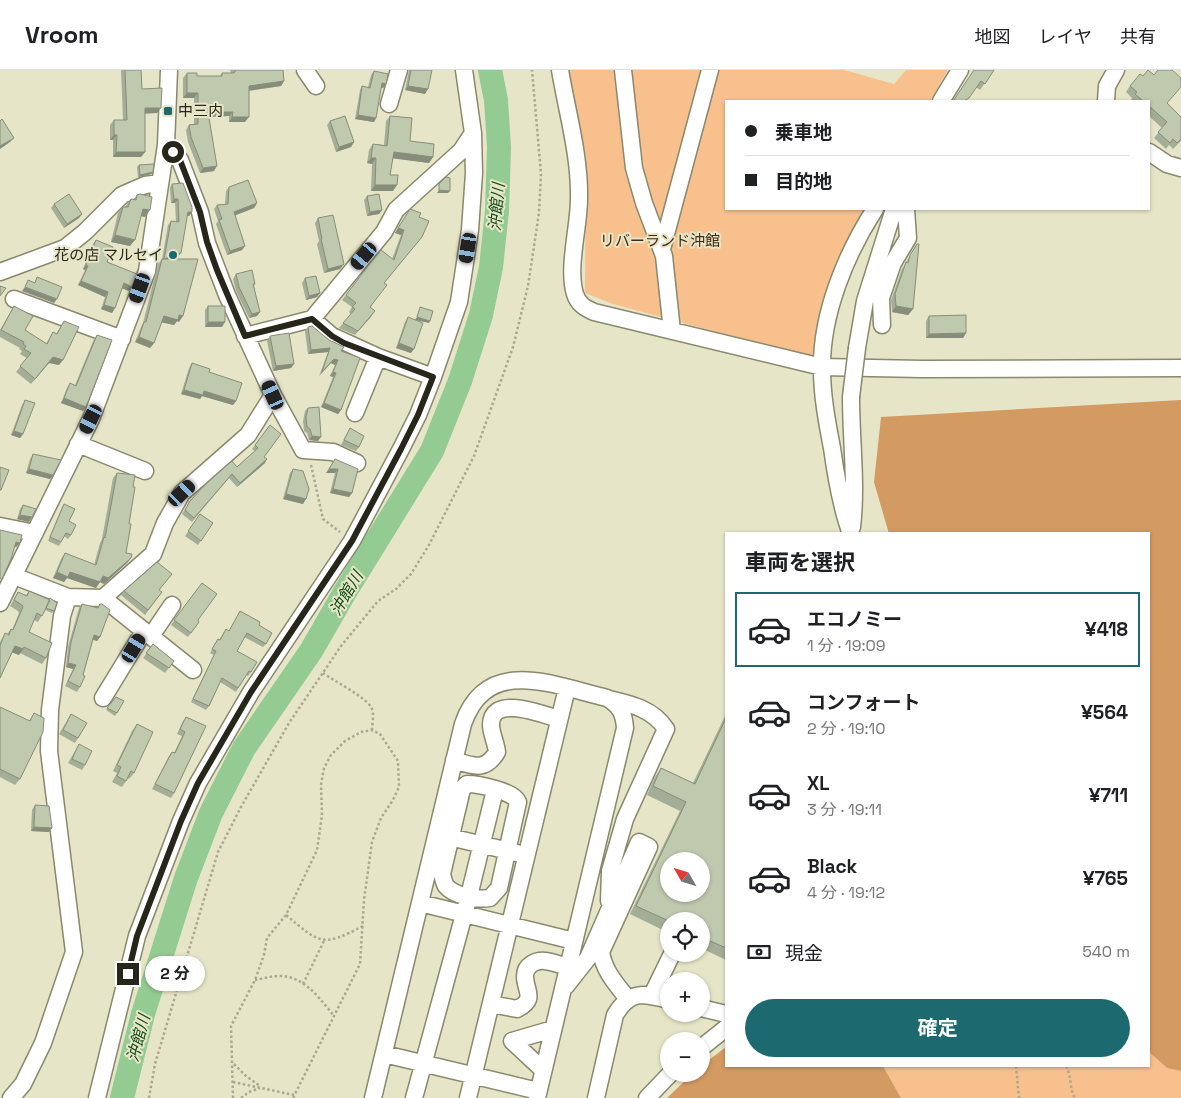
<!DOCTYPE html>
<html lang="ja">
<meta charset="utf-8">
<style>
body{margin:0;font-family:"Space Grotesk","Noto Sans JP",sans-serif;background:#f2f2f2;color:#202124;height:100vh;display:flex;flex-direction:column;font-size:19px;white-space:nowrap}
*{box-sizing:border-box;margin:0}
p{font-size:16px;color:#757577}
.icon{flex:none;width:28px;height:28px;fill:none;stroke:currentColor;stroke-width:2;stroke-linecap:round;stroke-linejoin:round}
.map{position:relative;flex:1;overflow:hidden}
.side{position:absolute;left:725px;top:462px;width:425px;height:535px;display:flex;flex-direction:column;background:#fff;border-radius:0px;box-shadow:0 1px 4px #0004}
.side>*{flex:none}
.guide{position:absolute;left:725px;top:30px;width:425px;height:110px;border-radius:0px;box-shadow:0 1px 4px #0004;display:grid;align-content:center;height:110px;padding:0 20px;background:#fff}
.needle{width:32px;rotate:309deg}
.controls{position:absolute;left:660px;top:782px;display:grid;gap:10px}
.controls a{display:grid;place-items:center;width:50px;height:50px;border-radius:50%;background:#fff;box-shadow:0 1px 4px #0004;font-size:25px}
.end{position:absolute;width:22px;height:22px;margin:-11px;border:6px solid #27261b;background:#fff;box-shadow:0 0 0 2px #fff}
.from{border-radius:50%}
.bubble{position:absolute;height:35px;border-radius:18px;background:#fff;box-shadow:0 1px 4px #0004;font-size:16px;font-weight:700;line-height:35px;text-align:center}
.car{position:absolute;width:15px;height:30px;margin:-15px -8px;border-radius:6px;box-shadow:0 0 4px 1px #0007;background:linear-gradient(#222 24%,#8ab4d8 0 40%,#222 0 76%,#8ab4d8 0 86%,#222 0)}
.guide b{display:flex;align-items:center;gap:18px;height:48px;font-size:19px}
.guide b+b{border-top:1px solid #e0e0e0}
.guide i{width:12px;height:12px;background:#202124}
ul{padding:0;list-style:none}
li{display:flex;align-items:center;gap:15px;height:75px;margin:0 10px 8px;padding:0 10px;border:2px solid transparent;border-radius:0px}
li div{flex:1}
li b{display:block;font-size:19px}
li em{font-style:normal;font-weight:700}
li.selected{border-color:#1d6970}
li>.icon{width:45px;height:45px;stroke-width:1.5}
h2{padding:0 20px;font-size:22px;line-height:60px}
.pay{display:flex;align-items:center;gap:12px;height:55px;padding:0 20px;font-size:19px}
.pay p{margin-inline-start:auto}
.cta{display:flex;gap:10px;margin-top:auto;padding:10px 20px}
.cta a{flex:1;height:58px;border-radius:30px;background:#1d6970;color:#fff;font-size:20px;font-weight:700;line-height:58px;text-align:center}
header{display:flex;align-items:center;gap:30px;box-sizing:border-box;height:70px;padding:0 25px;background:#fff;border-bottom:1px solid #e0e0e0}
header strong{font-size:24px}
nav{display:flex;gap:28px;margin-inline-start:auto;font-size:18px}
.map>svg:first-child{display:block}
.green{fill:#f7c08d}
.forest{fill:#d39a62}
.lines{fill:none;stroke-linecap:round;stroke-linejoin:round}
.river{stroke:#93cb92;stroke-width:24}
.minor-casing{stroke:#8a886d;stroke-width:19}
.path{stroke:#a9a78f;stroke-width:2.5;stroke-dasharray:2.5 2.5;stroke-linecap:butt}
.minor{stroke:#fff;stroke-width:16}
.minor-bridge-casing{stroke:#8a886d;stroke-width:19;stroke-linecap:butt}
.minor-bridge{stroke:#fff;stroke-width:16}
.wall{fill:#a4ad96}
.shaded-wall{fill:#868d7a}
.building{fill:#bfc9ae;stroke:#868d7a;fill-rule:evenodd}
.route{stroke:#27261b;stroke-width:6}
.poi-dot{fill:#1d6970;stroke:#e7e5c7;stroke-width:2}
.labels{text-anchor:middle;stroke-width:4;stroke-linejoin:round;paint-order:stroke}
.poi-label{font-size:15px;fill:#27261b;stroke:#e7e5c7;text-anchor:start}
.park-label{font-size:15px;fill:#422a11;stroke:#e7e5c7}
.water-label{font-size:16px;font-style:italic;fill:#144e18;stroke:#e7e5c7}
</style>
<header>
<strong>Vroom</strong>
<nav><a>地図</a><a>レイヤ</a><a>共有</a></nav>
</header>
<div class="map">
<svg width="1181" height="1028" viewBox="0 0 1181 1028">
<rect width="100%" height="100%" fill="#e7e5c7"/>
<path class="green" d="M567 0H844L894 14 906 0H948L930 31H726V139H867L848 173 820 246 817 289 613 234 585 223 586 87Z
M1149 982 1167 998 1181 1001V1028H901L883 996H1149Z"/>
<path class="forest" d="M1181 330V1001L1167 998 1149 982V464H889L874 412 881 347Z
M726 977V996H883L901 1028H667L692 1004H701V996Z"/>
<g class="lines">
<path class="river" d="M122 1028 143 944 186 808 211 743 244 678 311 581 345 522 432 381 460 311 481 245 491 197 497 141 499 77 496 30 490 0"/>
<defs>
<path id="minor" d="M305 0 316 16
M560 0C567 42 580 86 579 129 579 157 567 198 575 224 578 234 585 238 594 242L822 297 922 299 1181 298
M623 0 634 98 644 133 664 186 672 261
M941 31 960 0
M1106 31 1107 16 1116 0
M389 34 399 0
M166 75 180 90 200 142 207 173 227 225 273 325 303 380 333 382 357 393
M1149 82 1167 94 1181 98
M662 179 710 0
M0 202 65 178 85 162 122 125 145 115 160 113
M14 229 122 269
M312 249 384 162 396 140 461 81 473 63
M882 255 881 228 893 193 908 168 906 139
M245 266 312 249 332 266 378 287 355 343
M857 278 865 231 894 139
M378 287 433 307
M851 327C851 371 857 414 852 457
M78 374 145 401
M0 456 35 463
M851 464C841 437 836 407 832 378 827 352 822 326 822 299 821 244 846 184 875 139
M68 527 103 528 193 600
M103 528 153 484 165 453 182 423 248 365 273 325
M0 533 91 349 147 201 166 75 169 0
M151 566 172 535
M103 628 144 561
M454 690C473 696 485 702 497 682 496 673 491 663 491 655 491 623 544 645 559 649
M467 714C478 714 514 721 518 732L499 818 490 828C478 830 454 826 446 816 444 813 443 808 442 804L462 719Z
M441 765 517 783
M609 831 610 801 625 749 666 659C653 639 631 634 609 629
M420 833 574 871
M566 916 588 888 639 772 649 777 601 882C604 901 616 914 628 929
M652 925 672 884
M491 934 517 939C537 929 525 921 525 906 525 895 536 890 545 891 553 892 561 895 568 897
M701 938 726 944
M701 978 726 958
M384 984 538 1021
M543 1000 512 971 553 959
M11 1028 23 1014 43 973 74 882 49 681 50 640 62 546 68 527 14 506
M97 1028 137 866 181 751 198 713 251 622 352 471 401 379 418 345 433 307 459 232 470 160 474 103 473 63 464 0
M373 1028 463 654C487 584 555 616 607 628 620 636 624 643 625 658L537 1028
M414 1028 469 826 495 720
M468 1028 567 618
M596 1028 615 945C630 920 643 923 669 930
M647 1028 670 1004"/>
</defs>
<use href="#minor" class="minor-casing"/>
<path class="path" d="M311 395 323 449 340 462
M323 603C334 611 364 626 371 637 375 643 372 653 372 660
M286 845C320 873 321 878 363 856
M255 910C262 909 270 906 278 906 304 905 320 929 334 946
M303 914 324 871
M234 994 246 1006 260 1016
M1016 996 1019 1028
M1066 996C1072 1007 1069 1018 1075 1028
M233 1012 294 1025
M149 1028 155 994 207 819 218 782 241 737 289 653 341 576 378 531 396 519 411 504 429 475 474 386 513 277 528 216 539 143 541 104 532 0
M233 1028 231 956 255 910 264 885 267 868 286 845 317 780 322 745 321 715 324 698 331 685 345 671 361 662 372 660 380 664 398 691 399 717 393 730 381 748 372 772 364 830 360 894 293 1028
M241 1028 249 1022 260 1018"/>
<use href="#minor" class="minor"/>
<defs>
<path id="minor-bridge" d="M851 327 857 278"/>
</defs>
<use href="#minor-bridge" class="minor-bridge-casing"/>
<use href="#minor-bridge" class="minor-bridge"/>
</g>
<path class="wall" d="M121 0H141L142 19 157 43H145V82L141 87H113V70H110V55L114 50H123Z
M230 0H283L284 11 281 16 249 21 245 52H229V46L209 47 214 101 200 103 188 72 186 60 189 55 194 54V28H183V8L187 3 197 6H220L222 3H231Z
M409 0H432L425 24 405 20Z
M994 0 980 20 976 17 953 31Z
M374 1 386 14 383 18H381L376 48 374 52 355 49 360 20 362 16 368 17 371 5Z
M1130 16 1167 34 1181 47V71L1173 79 1169 75 1166 79 1154 68 1162 58 1149 46V31H1132L1131 30 1132 28 1126 22Z
M390 46 410 71 433 87 429 93 393 88 390 105 393 121H371L372 94 367 93 369 80 373 74 384 75 386 51Z
M330 51 354 72 351 77 336 82 327 55Z
M139 95 152 104 138 107 137 97Z
M172 114 192 142 189 146H187L178 187 173 189 179 252 177 251 174 255 161 252 154 273 150 278 135 272 141 257 143 253 158 194 162 189 168 155 171 151 176 152 175 133H171L170 118Z
M229 117 257 133 254 138 235 145 245 176 242 180 227 185 216 154 218 151 214 139 217 135 225 134 226 121Z
M137 125 145 147 141 146 130 176 111 172 118 143 123 137H125L131 129H134Z
M367 126 382 140 379 144 367 146 364 130Z
M54 134 82 144 79 148 64 158 51 138Z
M410 139 419 147 418 172 384 213 371 237 372 246 355 265 339 258 351 244 349 242 352 237 342 230 346 225 392 189 401 165 395 163Z
M318 148 344 194 340 199 324 203 317 174 319 171 315 153Z
M96 170 107 192 132 217 129 221 122 218 115 238 112 243 101 239 105 227 78 215 85 200 83 199 93 174Z
M917 174 913 239 908 245 892 242 891 230 902 199Z
M236 204 255 214 254 216 260 242 257 246 249 248 236 221 233 209Z
M305 208 320 223 317 227 306 230 302 213Z
M14 236 25 260 46 274 53 262 56 264 64 251 59 295 49 293 31 314 16 302 27 288 20 284 22 281 19 279 20 278 0 267V260Z
M208 236 222 257H205V240Z
M929 246 966 263 963 268H926V251Z
M408 247 411 283 396 278 405 252Z
M308 257 329 270 344 277 341 281V340L338 344 321 337 333 307 330 306 335 295 331 293 319 306 328 282 308 284 305 261Z
M97 265 83 341 61 333 67 318 70 313 75 315 94 269Z
M270 266 294 294 291 298 273 301 267 271Z
M192 293 236 331 233 335 202 326 200 329 181 324 189 298Z
M25 330 23 364 20 368 11 365 22 335Z
M308 338 318 371 309 370 307 363 304 361 303 351 305 341Z
M270 355 264 387 265 393 237 417 229 408 192 452 182 444 190 431 237 397 255 381 252 379Z
M350 358 359 377 356 381 341 375Z
M33 384 53 405 50 409 26 403 30 389Z
M335 389 352 423 349 427 330 423 335 403H326Z
M293 399 303 434 283 429 290 403Z
M117 403 133 417 126 483 131 488 127 493 104 514 100 512 96 518 67 508 64 512 53 508 61 489 65 483 94 495 100 473 102 469 113 408Z
M64 434 69 451 71 465 68 469 64 466 59 476 48 471 62 437Z
M23 435 29 452 17 449 20 439Z
M200 444 213 453 198 475 185 466Z
M202 513 198 550 199 552 188 567 171 555Z
M29 521 54 541 52 543 45 540 38 552 34 550 29 562 46 588 42 594 20 583 19 585 12 582 0 608V572L5 563 7 564 11 559 12 560 19 543 18 541 10 536 18 522 26 525Z
M124 521 162 522 145 545 121 525Z
M82 534 97 538 100 534V567L97 571 93 570 80 617 77 622 65 616 73 599 66 597 68 577 79 538Z
M240 541 259 555 266 574 263 577 244 567 237 581 251 602 248 606 246 605 236 622 220 612 209 636 206 640 191 632 214 585 210 583 215 573 218 569 219 570 226 559 229 561Z
M153 574 174 591 165 603 143 588Z
M116 627 124 631 115 646 106 640Z
M0 637 29 651 34 643 20 709 15 715 0 707Z
M71 644 78 668 75 673 59 664Z
M726 644V890L701 878V851H669V863L630 844 680 741 647 725 655 707 661 698 693 713Z
M186 647 206 656 174 723 171 728 152 719 169 686 172 682 174 683 182 666 177 664 183 651Z
M137 654 134 703 129 709 128 708 122 717 112 712 117 703 113 701 132 661Z
M79 674 85 695 82 700 68 693Z
M35 735 52 758 49 762 31 761 32 740Z"/>
<path class="shaded-wall" d="M284 11 281 16 246 21 249 16Z
M382 13 386 14 383 18 379 17Z
M408 16 428 19 425 24 405 20Z
M187 23H198L194 28H183Z
M145 38H161L157 43 141 44Z
M208 42H233L229 46 204 47Z
M358 45 376 48 374 52 355 49Z
M232 47H249L245 52H229Z
M114 65H117L113 70H110Z
M14 68 10 72 0 79V76Z
M354 72 351 77 336 82 339 77Z
M116 82H145L141 87H113Z
M394 82 433 87 429 93 390 88Z
M371 88H376L372 94 367 93Z
M217 96 214 101 200 103 203 98Z
M153 102 152 104 138 107 140 105Z
M375 115H397L393 121H371Z
M439 120 450 121 448 123H437Z
M174 129H178L175 133H171Z
M257 133 254 138 231 147 234 142Z
M143 139 150 140 145 147 138 145Z
M382 140 379 144 367 146 370 142Z
M188 142H192L189 146H185Z
M82 144 79 148 64 158 67 154Z
M398 158 404 160 401 165 395 163Z
M115 165 135 170 130 176 111 172Z
M245 176 242 180 227 185 230 181Z
M181 183 178 187 162 193 164 189Z
M86 195 88 196 85 200 83 199Z
M343 195 340 199 324 203 328 199Z
M81 211 108 222 105 227 78 215Z
M124 213 132 217 129 221 121 218Z
M25 217 57 229 54 233 22 221Z
M320 223 317 227 306 230 309 226Z
M104 235 115 238 112 243 101 239Z
M896 236 913 239 908 245 892 242Z
M260 242 257 246 249 248 252 244Z
M179 245 183 246 179 252 177 251 174 255 160 252 164 246Z
M417 247 430 251 429 253 415 250Z
M208 252H225L222 257H205Z
M966 263 963 268H926L929 264Z
M139 267 154 273 150 278 135 272Z
M399 273 414 279 411 283 396 278Z
M330 278 328 282 308 284 311 280Z
M53 287 63 290 59 295 49 293 31 314Z
M334 289 338 290 335 295 331 293 319 306 322 302Z
M294 294 291 298 273 301 276 296Z
M333 302 336 303 333 307 330 306Z
M184 320 204 321 236 331 233 335 202 326 200 329 181 324Z
M64 328 86 337 83 341 61 333Z
M324 333 341 340 338 344 321 337Z
M14 361 23 364 20 368 11 365Z
M312 366 321 367 318 371 309 370Z
M267 389 265 393 237 417 240 413Z
M29 399 53 405 50 409 26 403Z
M329 399H338L335 403H326Z
M333 419 352 423 349 427 330 423Z
M286 424 306 429 303 434 283 429Z
M20 445 32 447 29 452 17 449Z
M16 472 20 473 16 477H12Z
M131 488 127 493 104 514 100 512 96 518 67 508 64 512 53 508 57 502H70L103 506Z
M94 565 100 567 97 571 91 569Z
M15 576 23 579 19 585 11 582Z
M68 593 76 595 73 599 66 597Z
M34 757 52 758 49 762 31 761Z"/>
<path class="building" d="M125 0H141L142 19 162 18 161 38H145V82H116L117 65H114V50H127Z
M235 0H283L284 11 249 16V47H232L233 42H208L217 96 203 98 191 67 189 55 198 54V23H187V3H197V6H222V3H233L235 2Z
M411 0H432L428 19 408 16Z
M974 0H994L985 14 981 11 969 28 964 31H953Z
M1148 0 1154 5 1158 0H1172L1181 8V17L1167 33 1181 47V69L1177 73 1173 69 1170 73 1158 62 1167 52 1149 36V31H1143L1135 24 1137 22 1130 16 1140 4 1143 6Z
M374 1 388 4 386 14 382 13 376 48 358 45 362 16 370 18Z
M345 46 354 72 339 77 330 51Z
M390 46 412 48 410 71 434 74 433 87 394 82 390 105H398L397 115H375L376 88H371L373 74 387 76Z
M2 49 14 68 0 76V51Z
M154 94 153 102 140 105 139 95Z
M446 107 450 108V121L439 120V114Z
M248 110 257 133 234 142 245 176 230 181 219 150 222 149 217 135 228 134 229 117Z
M183 113 192 137V142H188L181 183 164 189 171 151 179 152 178 129H174L172 114Z
M69 124 82 144 67 154 54 134Z
M140 124 152 127 150 140 143 139 135 170 115 165 123 137H128L131 129 136 130 137 125Z
M379 124 382 140 370 142 367 126Z
M410 139 421 143 419 147 429 151 422 167 384 213 387 215 370 237 375 241 358 261 343 253 355 239 352 237 356 233 346 225 371 192 381 180 394 190 404 160 398 158Z
M333 145 344 194 343 195 328 199 321 169H322L318 148Z
M96 170 113 177 107 192 137 204 132 217 124 213 115 238 104 235 108 222 81 211 88 196 86 195Z
M917 174H919L913 239 896 236 895 224 906 192 908 193 910 185Z
M162 189H198L183 246 179 245 178 250 164 246 154 273 139 267 144 252H146Z
M252 200 255 214H253L260 242 252 244 239 217 236 204Z
M316 206 320 223 309 226 305 208Z
M37 207 62 217 57 229 25 217 28 210 35 213Z
M0 216 6 218 0 226Z
M14 236 33 246 25 260 47 274 53 262 57 264 64 251 79 257 63 290 53 287 35 309 20 296 31 283 24 279 26 276 23 274 24 272 1 260Z
M208 236H225V252H208Z
M420 237 433 241 430 251 417 247Z
M966 245V263L929 264V246Z
M408 247 423 253 414 279 399 273Z
M312 256 329 270 344 277 341 281 360 288 341 340 324 333 336 303 333 302 338 290 334 289 322 302 330 278 311 280 308 257Z
M289 263 294 294 276 296 270 266Z
M97 265 112 270 86 337 64 328 70 313 76 316Z
M192 293 210 299 209 302 242 313 236 331 204 321 203 325 184 320Z
M25 330 35 333 23 364 14 361Z
M319 337 321 367 312 366 310 359 307 357 306 347 308 338Z
M270 355 281 364 264 387 267 389 240 413 232 404 194 448 185 440 190 431 206 414 232 391 237 397 258 378 255 375Z
M350 358 364 366 359 377 344 370Z
M33 384 61 390 53 405 29 399Z
M335 389 358 399 352 423 333 419 338 399H329Z
M0 397 9 400 1 420H0Z
M293 399 303 401 309 419 306 429 286 424Z
M117 403 135 405 133 417H135L129 454H131L126 483 132 484 131 488 108 508 103 506 100 512 70 502 68 507 57 502 65 483 96 495 104 467 105 468Z
M64 434 75 439 69 451 76 455 71 465 66 463 61 472 50 467Z
M23 435 36 439 32 447 20 445Z
M200 444 213 453 201 471 188 461Z
M0 460 22 465 20 473 16 472 11 489 2 509 0 508Z
M157 492 172 504 159 520 162 522 148 540 124 521Z
M202 513 217 524 198 550 199 552 191 563 174 550Z
M29 521 50 530 42 546 37 543 29 562 52 573 46 588 24 577 23 579 15 576 0 608V576L5 563 9 565 11 559 13 560 23 537 22 535 14 530 18 522 27 526Z
M50 528 57 533 54 541 46 538Z
M82 534 98 538 100 534H102L110 540 100 567 94 565 83 605 85 606 80 617 68 611 76 595 68 593 71 572Z
M240 541 260 552 259 555 272 563 266 574 247 563 237 581 257 592 251 602 249 601 238 618 222 608 209 636 193 629 216 581 212 579 218 569 220 570 226 559 229 561Z
M153 574 174 591 169 598 146 583Z
M116 627 124 631 117 643 107 638Z
M0 637 30 651 34 643 44 648 43 662 20 709 0 699Z
M71 644 87 653 78 668 63 660Z
M186 647 206 656 174 723 155 714 172 682 175 683 185 662 180 659Z
M726 648V878L701 867V851H669L636 836 686 732 653 716 661 698 695 714ZM669 791H701V824H669Z
M137 654 153 662 134 703 131 701 126 711 117 706 121 697 117 695Z
M79 674 92 681 85 695 72 689Z
M35 735 49 736 52 758 34 757Z"/>
<g class="lines">
<path class="route" d="M128 904 137 866 181 751 198 713 251 622 352 471 401 379 418 345 433 307 344 273 332 266 312 249 245 266 217 200 207 172 200 142 180 90 173 82"/>
</g>
<g class="poi-dot">
<rect x="163" y="36" width="10" height="10" rx="2.5"/>
<circle cx="173" cy="185" r="5"/>
</g>
<g class="labels">
<g class="poi-label">
<text x="178" y="46">中三内</text>
<text x="163" y="190" text-anchor="end">花の店 マルセイ</text>
</g>
<g class="park-label">
<text x="660" y="176">リバーランド沖館</text>
</g>
<g class="water-label">
<text transform="translate(496 137) rotate(-85)" y="6">沖館川</text>
<text transform="translate(346 523) rotate(-59)" y="6">沖館川</text>
<text transform="translate(138 968) rotate(-75)" y="6">沖館川</text>
</g>
</g>
</svg>
<div class="controls">
<a><svg class="needle" viewBox="-14 -14 28 28"><path d="M0-13l5 13h-10z" fill="#e53935"/><path d="M0 13l5-13h-10z" fill="#757577"/></svg></a>
<a><svg class="icon" aria-label="locate" viewBox="0 0 24 24"><circle cx="12" cy="12" r="6"/><path d="M12 2v4M12 18v4M2 12h4M18 12h4"/></svg></a>
<a>+</a>
<a>−</a>
</div>
<i class="end from" style="left:173px;top:82px"></i>
<i class="end" style="left:128px;top:904px"></i>
<div class="bubble" style="left:145px;top:886px;width:60px">2 分</div>
<i class="car" style="left:468px;top:178px;rotate:189deg"></i>
<i class="car" style="left:364px;top:186px;rotate:220deg"></i>
<i class="car" style="left:140px;top:218px;rotate:200deg"></i>
<i class="car" style="left:273px;top:325px;rotate:336deg"></i>
<i class="car" style="left:91px;top:349px;rotate:206deg"></i>
<i class="car" style="left:182px;top:423px;rotate:47deg"></i>
<i class="car" style="left:134px;top:578px;rotate:31deg"></i>
<div class="guide">
<b><i class="from"></i>乗車地</b>
<b><i></i>目的地</b>
</div>
<section class="side">
<h2>車両を選択</h2>
<ul>
<li class="selected"><svg class="icon" aria-label="car" viewBox="0 0 24 24"><path d="M5 17H2v-5l4-1 3-4h7l3 4 3 1v5h-3M9 17h6M6 11h13"/><circle cx="7" cy="17" r="2"/><circle cx="17" cy="17" r="2"/></svg><div><b>エコノミー</b><p>1 分 · 19:09</p></div><em>¥418</em></li>
<li><svg class="icon" aria-label="car" viewBox="0 0 24 24"><path d="M5 17H2v-5l4-1 3-4h7l3 4 3 1v5h-3M9 17h6M6 11h13"/><circle cx="7" cy="17" r="2"/><circle cx="17" cy="17" r="2"/></svg><div><b>コンフォート</b><p>2 分 · 19:10</p></div><em>¥564</em></li>
<li><svg class="icon" aria-label="car" viewBox="0 0 24 24"><path d="M5 17H2v-5l4-1 3-4h7l3 4 3 1v5h-3M9 17h6M6 11h13"/><circle cx="7" cy="17" r="2"/><circle cx="17" cy="17" r="2"/></svg><div><b>XL</b><p>3 分 · 19:11</p></div><em>¥711</em></li>
<li><svg class="icon" aria-label="car" viewBox="0 0 24 24"><path d="M5 17H2v-5l4-1 3-4h7l3 4 3 1v5h-3M9 17h6M6 11h13"/><circle cx="7" cy="17" r="2"/><circle cx="17" cy="17" r="2"/></svg><div><b>Black</b><p>4 分 · 19:12</p></div><em>¥765</em></li>
</ul>
<div class="pay"><svg class="icon" aria-label="cash" viewBox="0 0 24 24"><path d="M3 7h18v10H3z"/><circle cx="12" cy="12" r="2"/></svg>現金<p>540 m</p></div>
<div class="cta"><a>確定</a></div>
</section>
</div>
